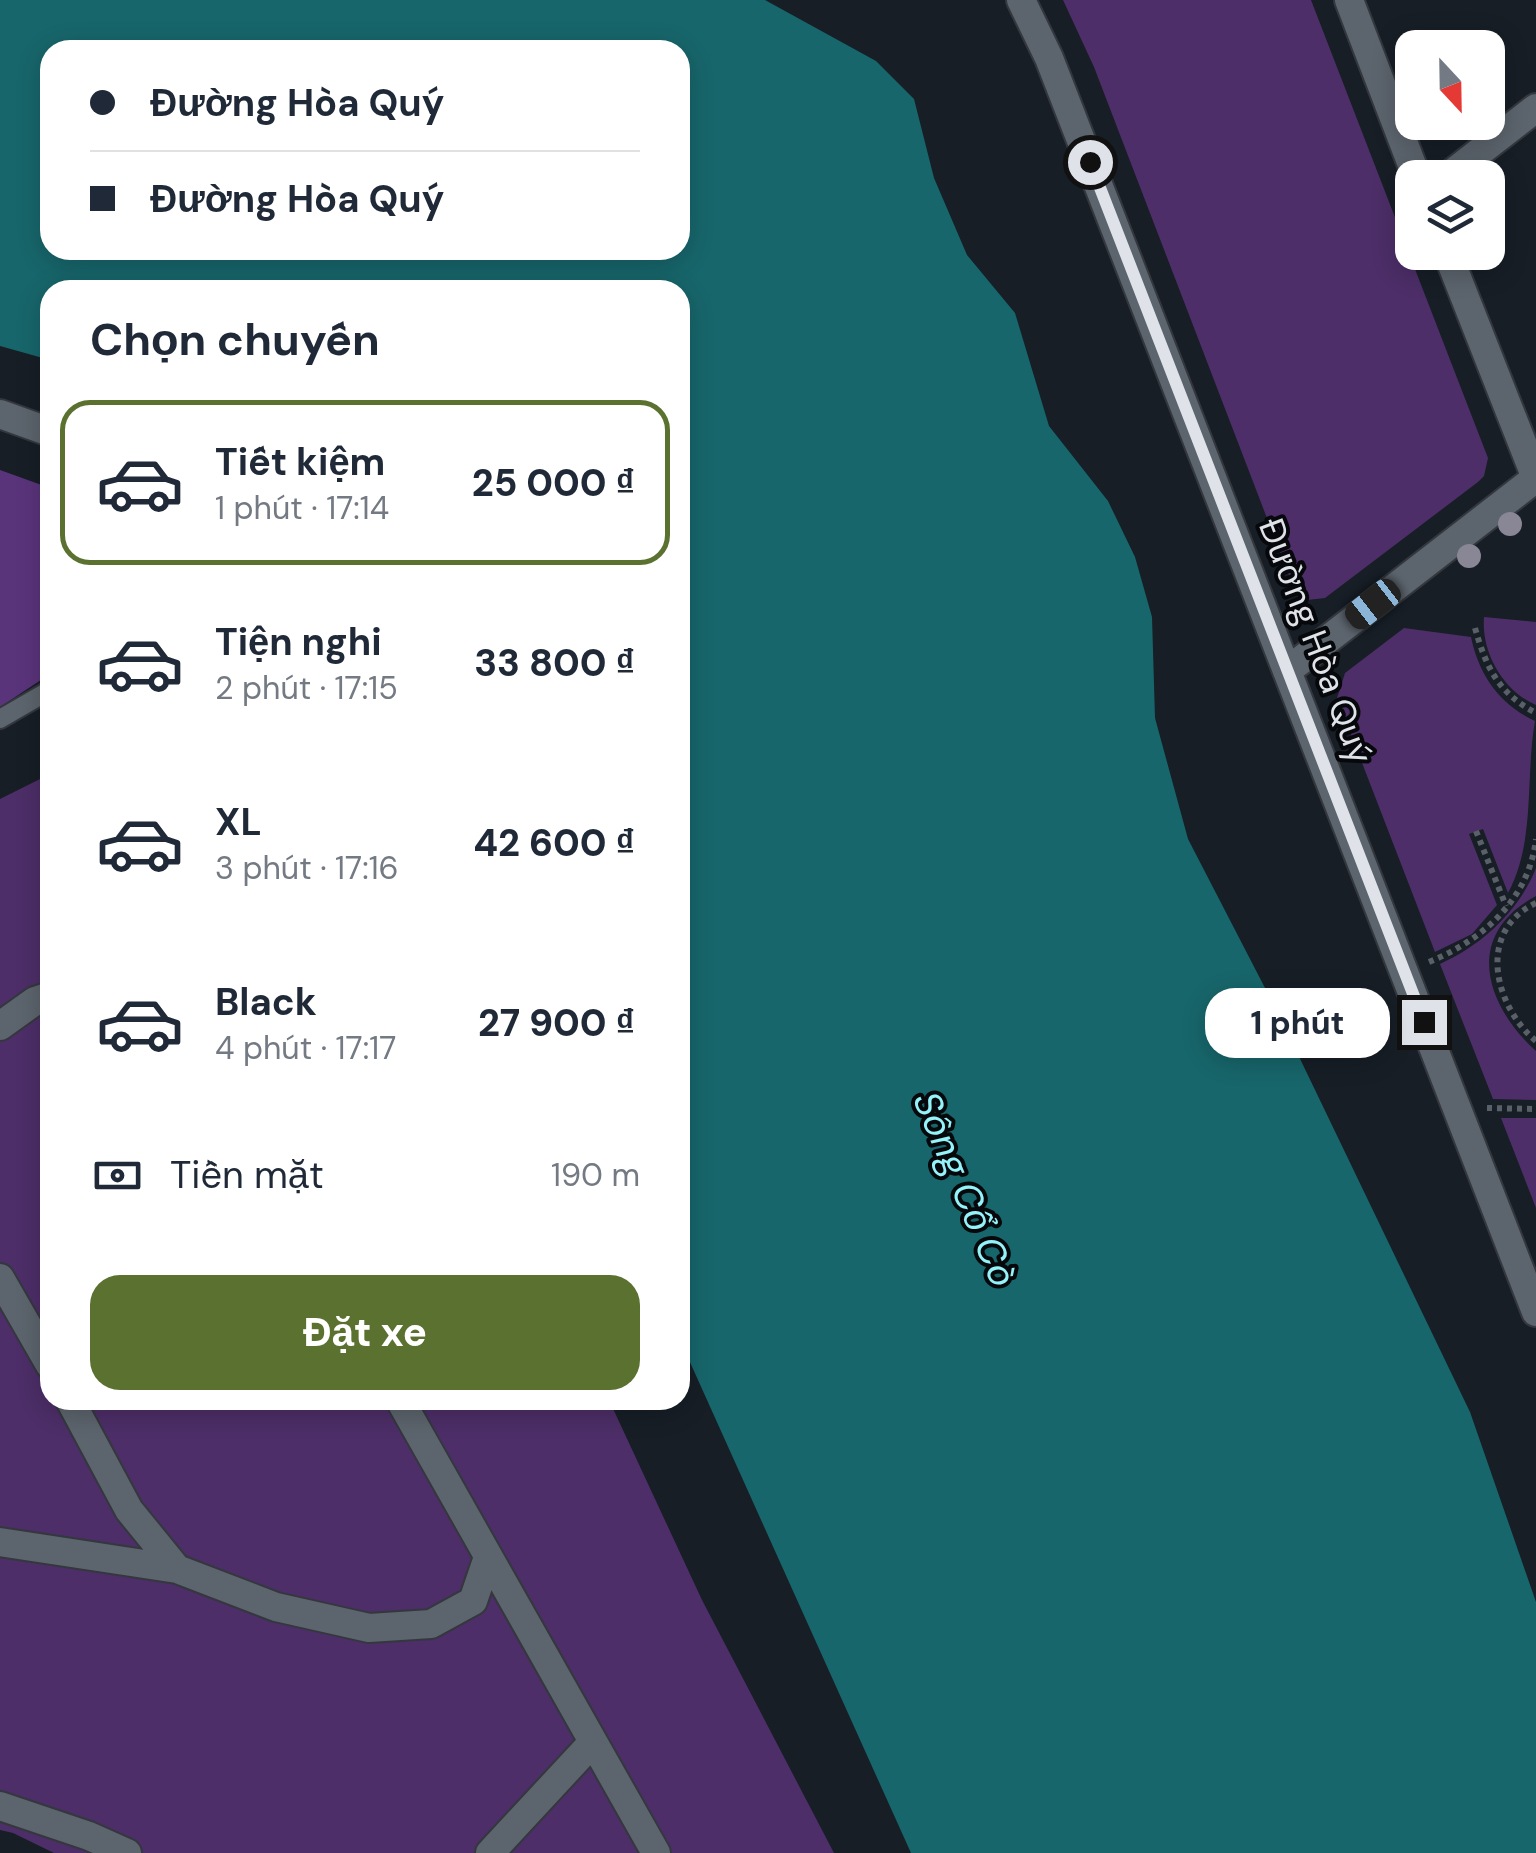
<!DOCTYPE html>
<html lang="vi">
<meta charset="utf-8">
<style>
body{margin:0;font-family:"DM Sans",sans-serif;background:#f2f2f3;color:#1f2937;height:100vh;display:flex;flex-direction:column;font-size:38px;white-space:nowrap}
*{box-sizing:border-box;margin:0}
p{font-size:32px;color:#747a83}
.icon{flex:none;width:55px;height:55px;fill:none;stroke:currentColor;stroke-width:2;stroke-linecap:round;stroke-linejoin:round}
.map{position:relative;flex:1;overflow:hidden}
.details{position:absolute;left:40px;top:280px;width:650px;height:1130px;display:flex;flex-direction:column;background:#fff;border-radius:30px;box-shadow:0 5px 25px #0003}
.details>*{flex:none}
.guide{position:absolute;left:40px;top:40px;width:650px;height:220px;border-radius:30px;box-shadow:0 5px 25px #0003;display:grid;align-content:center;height:220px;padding:0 50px;background:#fff}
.needle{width:65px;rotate:158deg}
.buttons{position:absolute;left:1395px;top:30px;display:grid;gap:20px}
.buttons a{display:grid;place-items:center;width:110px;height:110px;border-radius:20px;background:#fff;box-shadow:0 5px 25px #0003;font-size:50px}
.end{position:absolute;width:45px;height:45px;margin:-22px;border:12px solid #dfe3e9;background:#111;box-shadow:0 0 0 5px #111}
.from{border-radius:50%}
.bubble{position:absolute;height:70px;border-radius:30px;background:#fff;box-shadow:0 5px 25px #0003;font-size:32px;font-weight:800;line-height:70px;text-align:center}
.car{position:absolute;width:30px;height:60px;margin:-30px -15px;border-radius:12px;box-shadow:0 0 8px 2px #0007;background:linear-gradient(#222 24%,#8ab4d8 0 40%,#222 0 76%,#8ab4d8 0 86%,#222 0)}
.guide b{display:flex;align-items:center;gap:35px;height:95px;font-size:38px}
.guide b+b{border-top:2px solid #e0e1e3}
.guide i{width:25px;height:25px;background:#1f2937}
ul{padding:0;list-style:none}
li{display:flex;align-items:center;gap:30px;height:165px;margin:0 20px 15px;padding:0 30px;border:5px solid transparent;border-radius:30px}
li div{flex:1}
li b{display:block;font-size:38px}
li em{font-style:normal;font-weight:800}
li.active{border-color:#5a712f}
li>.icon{width:90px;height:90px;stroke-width:1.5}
h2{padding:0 50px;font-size:45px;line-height:120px}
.pay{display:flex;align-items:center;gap:25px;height:110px;padding:0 50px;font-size:38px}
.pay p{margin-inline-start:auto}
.cta{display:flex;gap:20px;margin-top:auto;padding:20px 50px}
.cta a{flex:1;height:115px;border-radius:30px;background:#5a712f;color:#fff;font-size:40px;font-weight:800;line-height:115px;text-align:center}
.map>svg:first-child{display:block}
.green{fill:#4d2e68}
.forest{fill:#5a347b}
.water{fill:#17666b;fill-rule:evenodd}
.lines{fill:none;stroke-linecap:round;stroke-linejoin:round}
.service-casing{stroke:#34383e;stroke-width:22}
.minor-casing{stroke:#34383e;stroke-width:32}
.path{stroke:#5a6067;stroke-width:6;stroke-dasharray:5 5;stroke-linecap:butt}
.service{stroke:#5c646d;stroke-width:18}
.minor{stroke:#5c646d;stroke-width:28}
.tree{fill:#898696}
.route{stroke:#dfe3e9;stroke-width:12}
.labels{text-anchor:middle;stroke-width:8;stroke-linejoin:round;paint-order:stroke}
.street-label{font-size:35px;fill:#dfe3e9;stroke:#06080b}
.water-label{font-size:38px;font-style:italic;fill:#94f2f9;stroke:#06080b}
</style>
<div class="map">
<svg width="1536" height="1853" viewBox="0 0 1536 1853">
<rect width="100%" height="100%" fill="#171e26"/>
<path class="green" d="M1063 0H1311L1488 458 1484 476 1478 482 1325 598 1307 600 1293 586 1094 67Z
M1484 617 1536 622V705C1503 691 1481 652 1484 617Z
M1404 628 1471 637C1479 675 1499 704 1535 721 1525 778 1536 841 1508 893L1483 829 1469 834 1497 905 1472 934 1435 952 1337 698 1345 673Z
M50 774V1400H609L702 1600 834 1853H54L13 1833 0 1830V799Z
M1536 868V896C1463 935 1485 1005 1536 1051V1100L1493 1099 1440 964C1482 945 1519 911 1536 868Z
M1501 1118H1536V1208Z"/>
<path class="forest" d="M0 470 50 488V674L0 707Z"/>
<path class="water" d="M0 0H765L876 61 914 99 934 178 967 255 1015 313 1049 426 1108 501 1135 557 1152 617 1155 718 1188 839 1278 1013 1470 1412 1536 1602V1853H911L680 1340V290H50V360L0 346ZM50 50H680V250H50Z"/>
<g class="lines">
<defs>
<path id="service" d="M0 719 50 690"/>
<path id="minor" d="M1021 0 1049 58 1536 1312
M1349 0 1417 178
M1446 178 1536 108
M1447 252 1536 478
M0 414 50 432
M1287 671 1536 478
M0 1026 35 1001 50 996
M0 1278 50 1365
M70 1400 129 1510 177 1569 276 1607 369 1628 431 1624 473 1601 488 1557
M400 1400 656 1853
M0 1542 177 1569
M0 1806 89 1836 127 1853
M490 1853 593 1742"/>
</defs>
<use href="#service" class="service-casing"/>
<use href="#minor" class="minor-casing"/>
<path class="path" d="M1475 628C1486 667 1498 693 1536 713
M1476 831 1506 906
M1536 903C1476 931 1494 1006 1536 1041
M1429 962C1483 940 1529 899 1536 839
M1487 1108 1536 1109"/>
<use href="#service" class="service"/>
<use href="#minor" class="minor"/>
</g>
<g class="tree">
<circle cx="1510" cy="524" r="12"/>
<circle cx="1469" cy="556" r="12"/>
</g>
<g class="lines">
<path class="route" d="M1090 162 1424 1022"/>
</g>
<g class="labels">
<g class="street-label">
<text transform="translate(1316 641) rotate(69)" y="12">Đường Hòa Quý</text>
</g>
<g class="water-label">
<text transform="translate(965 1189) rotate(67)" y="13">Sông Cổ Cò</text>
</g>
</g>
</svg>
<div class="buttons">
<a><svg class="needle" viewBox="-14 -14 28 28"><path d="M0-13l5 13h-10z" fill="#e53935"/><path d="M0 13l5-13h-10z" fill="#747a83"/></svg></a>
<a><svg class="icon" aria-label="layers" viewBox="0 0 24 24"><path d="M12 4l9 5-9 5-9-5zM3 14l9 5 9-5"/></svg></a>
</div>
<i class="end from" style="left:1090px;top:162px"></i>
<i class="end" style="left:1424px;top:1022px"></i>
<div class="bubble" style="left:1205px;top:988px;width:185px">1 phút</div>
<i class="car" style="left:1373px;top:604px;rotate:232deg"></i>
<div class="guide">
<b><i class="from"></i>Đường Hòa Quý</b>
<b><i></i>Đường Hòa Quý</b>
</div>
<section class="details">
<h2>Chọn chuyến</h2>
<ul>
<li class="active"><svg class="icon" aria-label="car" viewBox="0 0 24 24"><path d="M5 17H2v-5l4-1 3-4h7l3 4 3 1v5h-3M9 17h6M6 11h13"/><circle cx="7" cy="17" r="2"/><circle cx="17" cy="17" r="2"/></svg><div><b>Tiết kiệm</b><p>1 phút · 17:14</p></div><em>25 000 ₫</em></li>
<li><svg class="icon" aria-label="car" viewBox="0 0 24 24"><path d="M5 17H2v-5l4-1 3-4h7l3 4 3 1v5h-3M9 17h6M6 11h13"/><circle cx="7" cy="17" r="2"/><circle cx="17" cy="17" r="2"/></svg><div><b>Tiện nghi</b><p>2 phút · 17:15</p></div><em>33 800 ₫</em></li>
<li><svg class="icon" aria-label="car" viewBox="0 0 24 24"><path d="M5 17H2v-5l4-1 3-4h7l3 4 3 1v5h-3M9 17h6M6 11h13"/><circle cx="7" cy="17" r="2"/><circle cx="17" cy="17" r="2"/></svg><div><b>XL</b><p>3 phút · 17:16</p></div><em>42 600 ₫</em></li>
<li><svg class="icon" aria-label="car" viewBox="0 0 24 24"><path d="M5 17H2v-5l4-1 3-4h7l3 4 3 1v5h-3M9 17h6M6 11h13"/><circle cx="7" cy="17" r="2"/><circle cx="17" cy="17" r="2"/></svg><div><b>Black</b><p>4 phút · 17:17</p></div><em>27 900 ₫</em></li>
</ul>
<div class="pay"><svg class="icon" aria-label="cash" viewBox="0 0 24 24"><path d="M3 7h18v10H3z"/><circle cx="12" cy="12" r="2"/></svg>Tiền mặt<p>190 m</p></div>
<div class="cta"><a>Đặt xe</a></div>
</section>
</div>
